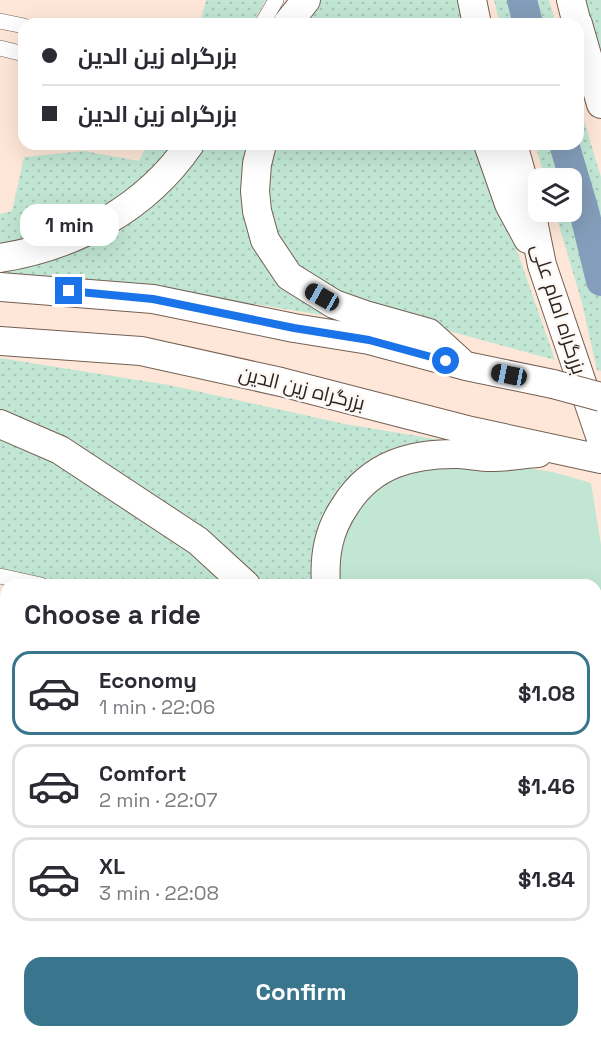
<!DOCTYPE html>
<meta charset="utf-8">
<style>
body{margin:0;font-family:"Space Grotesk",Cairo,sans-serif;background:#f2f2f3;color:#2b2b33;height:100vh;display:flex;flex-direction:column;font-size:22px;white-space:nowrap}
*{box-sizing:border-box;margin:0}
p{font-size:20px;color:#7c7c81}
.icon{flex:none;width:33px;height:33px;fill:none;stroke:currentColor;stroke-width:2;stroke-linecap:round;stroke-linejoin:round}
.map{position:relative;flex:1;overflow:hidden}
.sheet{position:absolute;left:0px;top:579px;width:602px;height:459px;display:flex;flex-direction:column;background:#fff;border-radius:18px 18px 0 0;box-shadow:0 6px 24px #0002}
.sheet>*{flex:none}
.hud{position:absolute;left:18px;top:18px;width:566px;height:132px;border-radius:18px;box-shadow:0 6px 24px #0002;display:grid;align-content:center;height:132px;padding:0 24px;background:#fff}
.fabs{position:absolute;left:528px;top:168px;display:grid;gap:12px}
.fabs a{display:grid;place-items:center;width:54px;height:54px;border-radius:12px;background:#fff;box-shadow:0 6px 24px #0002;font-size:30px}
.end{position:absolute;width:27px;height:27px;margin:-14px;border:8px solid #1a73e8;background:#fff;box-shadow:0 0 0 3px #fff}
.from{border-radius:50%}
.bubble{position:absolute;height:42px;border-radius:18px;background:#fff;box-shadow:0 6px 24px #0002;font-size:20px;font-weight:700;line-height:42px;text-align:center}
.car{position:absolute;width:18px;height:36px;margin:-18px -9px;border-radius:8px;box-shadow:0 0 4px 2px #0007;background:linear-gradient(#222 24%,#8ab4d8 0 40%,#222 0 76%,#8ab4d8 0 86%,#222 0)}
.hud b{display:flex;align-items:center;gap:21px;height:57px;font-size:22px}
.hud b+b{border-top:2px solid #e1e1e2}
.hud i{width:15px;height:15px;background:#2b2b33}
ul{padding:0;list-style:none}
li{display:flex;align-items:center;gap:18px;height:84px;margin:0 12px 9px;padding:0 12px;border:3px solid #e1e1e2;border-radius:18px}
li div{flex:1}
li b{display:block;font-size:22px}
li em{font-style:normal;font-weight:700}
li.active{border-color:#39758d}
li>.icon{width:54px;height:54px;stroke-width:1.5}
h2{padding:0 24px;font-size:27px;line-height:72px}
.cta{display:flex;gap:12px;margin-top:auto;padding:12px 24px}
.cta a{flex:1;height:69px;border-radius:18px;background:#39758d;color:#fff;font-size:24px;font-weight:700;line-height:69px;text-align:center}
.map>svg:first-child{display:block}
.grass{fill:url(#grass-dots)}
.garden{fill:#c1e7d4}
.lines{fill:none;stroke-linecap:round;stroke-linejoin:round}
.river{stroke:#849dba;stroke-width:30}
.street-casing{stroke:#746053;stroke-width:16}
.highway-casing{stroke:#746053;stroke-width:30}
.street{stroke:#fff;stroke-width:15}
.highway{stroke:#fff;stroke-width:28}
.highway-bridge-casing{stroke:#746053;stroke-width:30;stroke-linecap:butt}
.highway-bridge{stroke:#fff;stroke-width:28}
.route{stroke:#1a73e8;stroke-width:8}
.labels{text-anchor:middle;stroke-width:5;stroke-linejoin:round;paint-order:stroke}
.street-label{font-size:20px;fill:#2d251f;stroke:#fdf8f5}
</style>
<div class="map">
<svg width="601" height="1038" viewBox="0 0 601 1038">
<defs>
<pattern id="grass-dots" width="8" height="8" patternUnits="userSpaceOnUse" patternTransform="scale(1.5)"><rect width="8" height="8" fill="#c1e7d4"/><path d="M2 2h.1M6 6h.1" fill="none" stroke="#a6c6b6" stroke-width="1.8" stroke-linecap="round"/></pattern>
</defs>
<rect width="100%" height="100%" fill="#fee7d8"/>
<path class="grass" d="M206 0H266L252 24H200Z
M315 0H460L465 24H296Z
M494 0H549L556 24H500Z
M585 0H601V64Z
M578 101 601 177V371L597 370 582 303 555 212H572V178H545L535 144H578Z
M147 144H178L130 193 59 231 0 245V214L12 211 24 157 84 151 139 161Z
M206 144H256L246 199 328 316 110 281 0 274V268L179 177Z
M271 144H480L555 360 372 310 296 271 268 223Z
M0 358 169 385 345 424 502 450 318 585H263L189 525 0 412Z
M0 438 43 452 194 554 226 585H68L0 568Z
M601 672V887L596 881V679Z
M0 727 6 728V784L0 802Z
M596 912 601 920V1038H543L538 1032H596Z"/>
<path class="garden" d="M522 467 553 472 591 483 601 545V644L596 655V585H334L339 533 352 508 397 469Z"/>
<g class="lines">
<path class="river" d="M522 0 528 24
M564 144 584 211 601 281"/>
<defs>
<path id="street" d="M0 21 24 26
M262 24 276 0
M0 48 24 54
M0 576 41 585
M0 713 6 714
M0 866 6 847"/>
<path id="highway" d="M472 0 477 24
M571 0 577 24
M287 24 306 0
M578 24 601 104
M262 144 257 164 255 191 257 211 265 240 289 276 334 304 365 315 429 333 462 363
M488 144 509 204 528 239
M513 144 529 201 542 265 601 439
M0 258C76 246 146 208 190 144
M0 287 153 299 294 328 369 340 466 366 553 384
M0 341 141 351 281 382 471 431 601 459
M0 424 60 450 198 541 246 585
M326 585C324 556 328 531 345 506 371 464 412 453 460 454 471 455 481 457 492 457 507 457 523 454 538 453
M596 669 601 660
M596 741 601 743
M596 846 601 845
M596 891 601 897"/>
</defs>
<use href="#street" class="street-casing"/>
<use href="#highway" class="highway-casing"/>
<use href="#street" class="street"/>
<use href="#highway" class="highway"/>
<defs>
<path id="highway-bridge" d="M553 384 601 397"/>
</defs>
<use href="#highway-bridge" class="highway-bridge-casing"/>
<use href="#highway-bridge" class="highway-bridge"/>
</g>
<g class="lines">
<path class="route" d="M69 291 153 299 294 328 369 340 446 361"/>
</g>
<g class="labels">
<g class="street-label">
<text transform="translate(559 309) rotate(72)" y="7">بزرگراه امام علی</text>
<text transform="translate(302 388) rotate(14)" y="7">بزرگراه زین الدین</text>
</g>
</g>
</svg>
<div class="fabs">
<a><svg class="icon" aria-label="layers" viewBox="0 0 24 24"><path d="M12 4l9 5-9 5-9-5zM3 14l9 5 9-5"/></svg></a>
</div>
<i class="end from" style="left:446px;top:361px"></i>
<i class="end" style="left:69px;top:291px"></i>
<div class="bubble" style="left:20px;top:204px;width:99px">1 min</div>
<i class="car" style="left:322px;top:297px;rotate:299deg"></i>
<i class="car" style="left:509px;top:375px;rotate:281deg"></i>
<div class="hud">
<b><i class="from"></i>بزرگراه زین الدین</b>
<b><i></i>بزرگراه زین الدین</b>
</div>
<section class="sheet">
<h2>Choose a ride</h2>
<ul>
<li class="active"><svg class="icon" aria-label="car" viewBox="0 0 24 24"><path d="M5 17H2v-5l4-1 3-4h7l3 4 3 1v5h-3M9 17h6M6 11h13"/><circle cx="7" cy="17" r="2"/><circle cx="17" cy="17" r="2"/></svg><div><b>Economy</b><p>1 min · 22:06</p></div><em>$1.08</em></li>
<li><svg class="icon" aria-label="car" viewBox="0 0 24 24"><path d="M5 17H2v-5l4-1 3-4h7l3 4 3 1v5h-3M9 17h6M6 11h13"/><circle cx="7" cy="17" r="2"/><circle cx="17" cy="17" r="2"/></svg><div><b>Comfort</b><p>2 min · 22:07</p></div><em>$1.46</em></li>
<li><svg class="icon" aria-label="car" viewBox="0 0 24 24"><path d="M5 17H2v-5l4-1 3-4h7l3 4 3 1v5h-3M9 17h6M6 11h13"/><circle cx="7" cy="17" r="2"/><circle cx="17" cy="17" r="2"/></svg><div><b>XL</b><p>3 min · 22:08</p></div><em>$1.84</em></li>
</ul>
<div class="cta"><a>Confirm</a></div>
</section>
</div>
